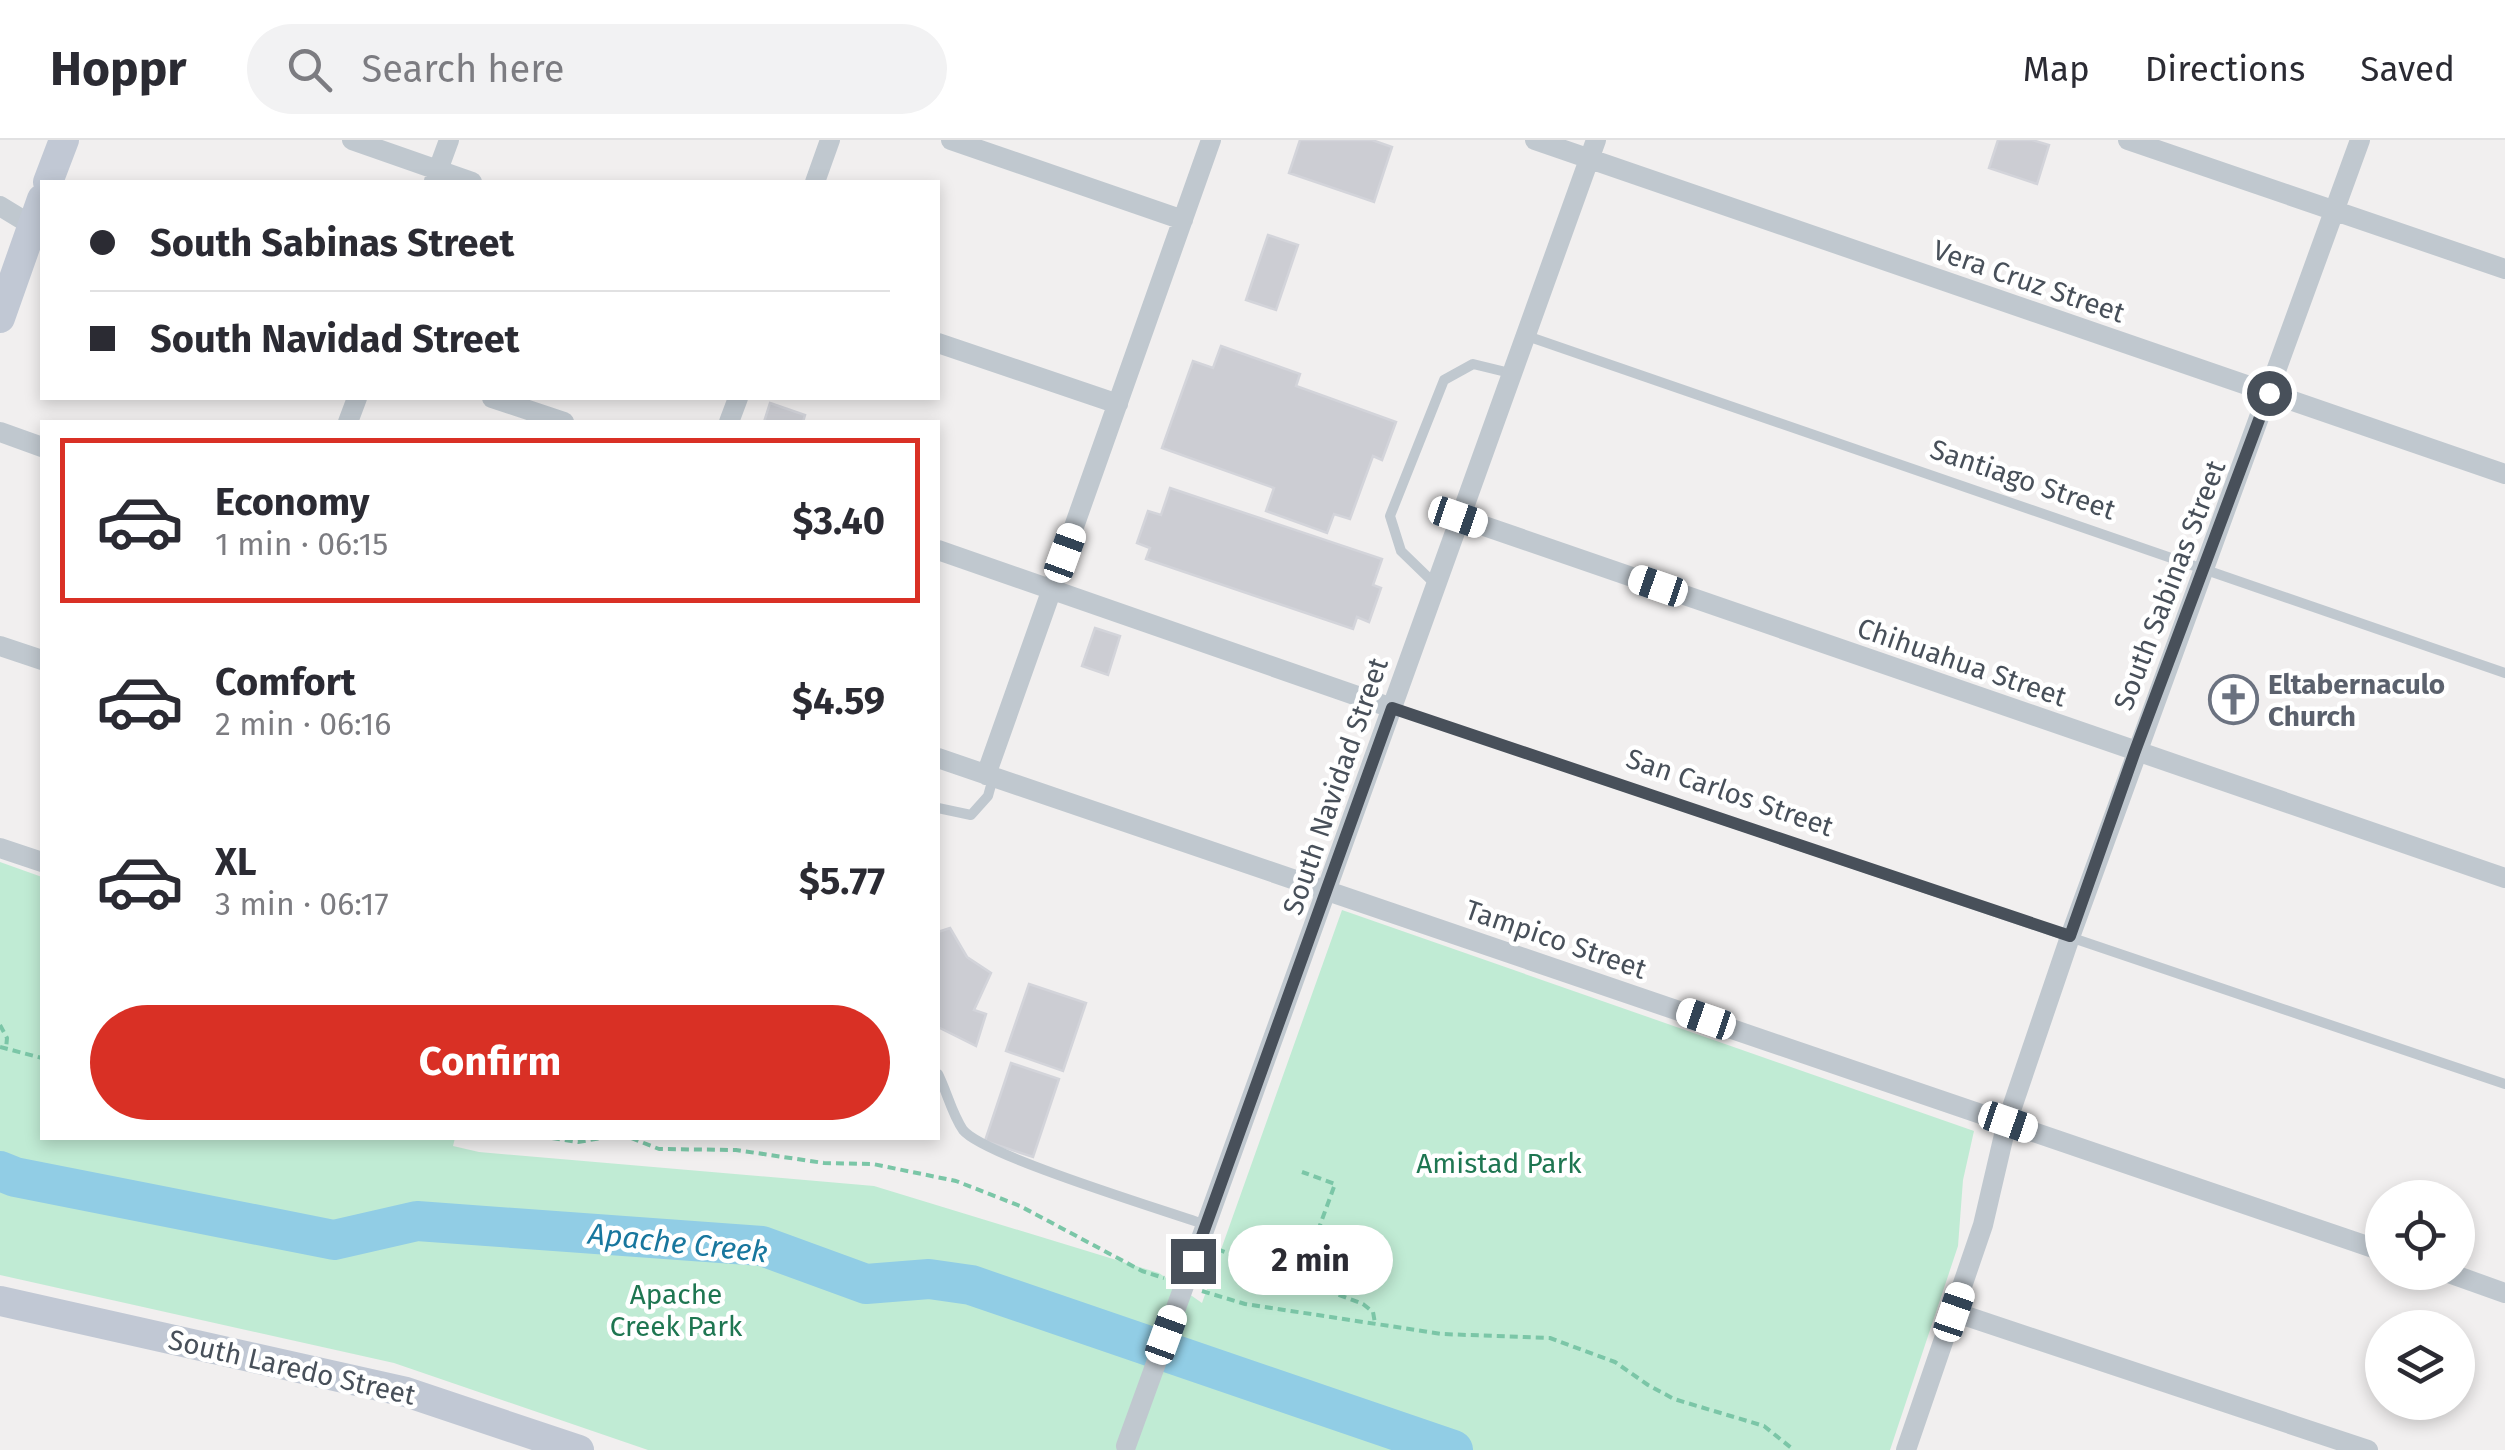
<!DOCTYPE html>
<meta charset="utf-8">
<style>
body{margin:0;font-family:"Fira Sans",sans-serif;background:#f2f2f3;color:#2b2b33;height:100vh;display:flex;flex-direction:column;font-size:38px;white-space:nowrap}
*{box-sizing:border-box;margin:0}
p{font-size:32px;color:#7c7c81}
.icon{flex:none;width:55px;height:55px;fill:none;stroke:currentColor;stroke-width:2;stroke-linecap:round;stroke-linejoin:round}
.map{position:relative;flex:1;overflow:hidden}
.drawer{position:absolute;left:40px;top:280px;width:900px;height:720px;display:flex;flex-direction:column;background:#fff;border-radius:0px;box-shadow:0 5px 15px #0003}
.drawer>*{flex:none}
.top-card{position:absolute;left:40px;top:40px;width:900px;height:220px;border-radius:0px;box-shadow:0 5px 15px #0003;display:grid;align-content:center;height:220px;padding:0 50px;background:#fff}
.tools{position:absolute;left:2365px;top:1040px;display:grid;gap:20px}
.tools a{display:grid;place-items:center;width:110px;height:110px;border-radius:50%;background:#fff;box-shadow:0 5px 15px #0003;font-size:50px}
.end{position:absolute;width:45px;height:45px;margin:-22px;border:12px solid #48505a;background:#fff;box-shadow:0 0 0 5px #fff}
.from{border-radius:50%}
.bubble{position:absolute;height:70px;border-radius:35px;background:#fff;box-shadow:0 5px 15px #0003;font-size:32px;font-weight:700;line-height:70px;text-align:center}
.car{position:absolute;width:30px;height:60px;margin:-30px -15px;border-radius:12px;box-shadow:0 0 8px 2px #0007;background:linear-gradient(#fff 24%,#345 0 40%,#fff 0 76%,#345 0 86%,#fff 0)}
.top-card b{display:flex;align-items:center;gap:35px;height:95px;font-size:38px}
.top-card b+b{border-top:2px solid #e1e1e2}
.top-card i{width:25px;height:25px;background:#2b2b33}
ul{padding:18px 0 0;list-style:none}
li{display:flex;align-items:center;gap:30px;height:165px;margin:0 20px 15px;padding:0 30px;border:5px solid transparent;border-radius:0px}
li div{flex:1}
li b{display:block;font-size:38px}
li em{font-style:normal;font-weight:700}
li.on{border-color:#d93025}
li>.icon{width:90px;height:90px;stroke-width:1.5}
.primary-button{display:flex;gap:20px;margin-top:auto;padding:20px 50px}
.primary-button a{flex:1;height:115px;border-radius:60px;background:#d93025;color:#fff;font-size:40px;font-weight:700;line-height:115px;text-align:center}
header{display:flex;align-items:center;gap:60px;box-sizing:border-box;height:140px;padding:0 50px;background:#fff;border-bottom:2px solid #e1e1e2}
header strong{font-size:48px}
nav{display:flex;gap:55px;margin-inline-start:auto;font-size:35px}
.search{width:700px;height:90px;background:#f2f2f3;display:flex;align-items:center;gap:25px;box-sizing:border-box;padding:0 35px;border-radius:55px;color:#7c7c81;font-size:38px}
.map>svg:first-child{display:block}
.green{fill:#c0ebd4}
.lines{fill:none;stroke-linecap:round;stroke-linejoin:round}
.river{stroke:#91cde5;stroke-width:40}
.building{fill:#cccdd3;stroke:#d3d4da;stroke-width:2.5}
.path{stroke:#7bc6a7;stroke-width:4;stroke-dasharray:8 5;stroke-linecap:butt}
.lane{stroke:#c0c8cf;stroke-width:10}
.street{stroke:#c0c8cf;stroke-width:20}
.secondary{stroke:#c1c8d4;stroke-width:30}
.street-bridge{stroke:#c0c8cf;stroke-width:20}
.route{stroke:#48505a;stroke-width:12}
.labels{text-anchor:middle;stroke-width:9;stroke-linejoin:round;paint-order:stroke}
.street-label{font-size:28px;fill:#48505a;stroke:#fff}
.worship-label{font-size:28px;font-weight:bold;fill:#5b616d;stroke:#fff;text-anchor:start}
.park-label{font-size:28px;fill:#1e7651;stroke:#fff}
.water-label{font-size:30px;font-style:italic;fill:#18779e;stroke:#fff}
</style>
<header>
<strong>Hoppr</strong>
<div class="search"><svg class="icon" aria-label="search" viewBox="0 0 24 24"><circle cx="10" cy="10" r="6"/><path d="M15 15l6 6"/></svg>Search here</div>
<nav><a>Map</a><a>Directions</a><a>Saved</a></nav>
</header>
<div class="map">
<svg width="2505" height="1310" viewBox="0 0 2505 1310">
<rect width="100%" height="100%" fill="#f1efef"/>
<path class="green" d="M0 722 42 737V998H455L453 1006 479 1012 874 1046 1159 1133 1202 1163 1342 770 1974 991 1963 1040 1958 1106 1890 1310H648L394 1223 0 1135Z"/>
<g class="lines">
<path class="river" d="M0 1031 15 1037 334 1100 417 1081 762 1106 866 1144 929 1139 971 1145 1453 1310"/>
</g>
<path class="building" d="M1300 0H1372L1392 7 1374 62 1289 33Z
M1998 0H2032L2049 5 2037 44 1989 28Z
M1268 95 1298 105 1276 170 1246 160Z
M1221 206 1300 234 1296 246 1396 282 1382 320 1373 316 1350 379 1334 374 1327 393 1266 371 1274 348 1162 308 1193 221 1213 228Z
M770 263 805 275 803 282H764Z
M1170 348 1382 419 1373 445 1381 448 1369 482 1357 477 1353 489 1146 419 1150 408 1137 403 1148 371 1161 375Z
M1095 488 1120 496 1108 535 1082 526Z
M950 788 967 817 991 833 974 870 986 874 976 906 938 887V792Z
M1029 844 1086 863 1063 931 1006 911Z
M1011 923 1059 939 1033 1017 985 1001Z"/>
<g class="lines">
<path class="path" d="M0 885 7 898 6 909
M0 907 42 918
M552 998 578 1002 601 998
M631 998 659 1009 736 1010 824 1023 873 1024 956 1041 1020 1066 1142 1131 1164 1138
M1217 1109 1363 1164 1373 1172 1375 1183
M1300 1140 1335 1044 1302 1032
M1202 1151 1245 1164 1442 1194 1550 1198 1615 1222 1648 1245 1674 1259 1764 1286 1794 1310"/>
<path class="lane" d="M1524 195 2505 533
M1435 444 1401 411 1390 376 1444 240 1473 224 1510 233
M1392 568 2505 944
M938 668 971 675 988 656 993 638
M938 934C947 952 952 974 963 990 984 1016 1164 1070 1206 1085"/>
<path class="street" d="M352 0 472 42
M951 0 1183 80
M1535 0 2505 334
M2128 0 2505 129
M434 41 449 0
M815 42 830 0
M0 66 41 91
M938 203 1118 264
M492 258 564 282
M348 282 357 258
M729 282 738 258
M0 292 42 307
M1458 377 2505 738
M938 410 1392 568
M0 506 42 520
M938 618 2382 1111
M986 635 1211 0
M0 708 42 722
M1193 1121 1596 0
M2446 1132 2505 1153
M1954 1172 2368 1310
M1906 1310 1983 1085 2007 982 2070 797 2360 0"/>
<path class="secondary" d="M48 42 64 0
M0 178 42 59
M0 1161 406 1252 579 1310"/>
<path class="street-bridge" d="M1126 1306 1193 1121"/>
</g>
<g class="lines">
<path class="route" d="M1193 1121 1392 568 2070 796 2135 611 2269 253"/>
</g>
<defs>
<symbol id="church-ring" viewBox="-11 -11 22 22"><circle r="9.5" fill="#fff" stroke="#6b7280" stroke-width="1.5"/><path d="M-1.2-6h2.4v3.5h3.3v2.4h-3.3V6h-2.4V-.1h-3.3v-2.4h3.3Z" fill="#6b7280"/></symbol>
</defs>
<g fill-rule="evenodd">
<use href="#church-ring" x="2206" y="532" width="55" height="55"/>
</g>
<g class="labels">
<g class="street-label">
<text transform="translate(2029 141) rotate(19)" y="10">Vera Cruz Street</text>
<text transform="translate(2023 339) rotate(19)" y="10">Santiago Street</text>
<text transform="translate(2169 445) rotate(-69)" y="10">South Sabinas Street</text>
<text transform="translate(1962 522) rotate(19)" y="10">Chihuahua Street</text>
<text transform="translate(1335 646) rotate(-71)" y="10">South Navidad Street</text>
<text transform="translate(1730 652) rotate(19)" y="10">San Carlos Street</text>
<text transform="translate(1556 799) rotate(19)" y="10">Tampico Street</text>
<text transform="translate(292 1227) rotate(13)" y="10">South Laredo Street</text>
</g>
<g class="worship-label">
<text x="2268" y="554">Eltabernaculo<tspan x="2268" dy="32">Church</tspan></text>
</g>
<g class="park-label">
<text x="1499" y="1033">Amistad Park</text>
<text x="676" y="1164">Apache<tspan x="676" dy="32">Creek Park</tspan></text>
</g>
<g class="water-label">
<text transform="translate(678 1103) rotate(6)" y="10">Apache Creek</text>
</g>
</g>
</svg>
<div class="tools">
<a><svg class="icon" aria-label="locate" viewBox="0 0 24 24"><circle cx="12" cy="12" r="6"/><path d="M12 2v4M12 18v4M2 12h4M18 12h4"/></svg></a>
<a><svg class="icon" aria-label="layers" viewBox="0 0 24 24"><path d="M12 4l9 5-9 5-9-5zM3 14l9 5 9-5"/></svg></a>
</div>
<i class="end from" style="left:2269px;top:253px"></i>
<i class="end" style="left:1193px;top:1121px"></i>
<div class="bubble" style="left:1228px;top:1085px;width:165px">2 min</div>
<i class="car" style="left:1458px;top:377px;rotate:109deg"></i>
<i class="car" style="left:1065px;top:413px;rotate:20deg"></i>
<i class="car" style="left:1658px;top:446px;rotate:289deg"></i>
<i class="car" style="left:1706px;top:879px;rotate:289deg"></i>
<i class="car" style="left:2008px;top:982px;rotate:109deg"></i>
<i class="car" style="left:1954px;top:1172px;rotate:19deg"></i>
<i class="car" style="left:1166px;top:1195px;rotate:20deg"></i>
<div class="top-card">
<b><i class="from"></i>South Sabinas Street</b>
<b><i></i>South Navidad Street</b>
</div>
<section class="drawer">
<ul>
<li class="on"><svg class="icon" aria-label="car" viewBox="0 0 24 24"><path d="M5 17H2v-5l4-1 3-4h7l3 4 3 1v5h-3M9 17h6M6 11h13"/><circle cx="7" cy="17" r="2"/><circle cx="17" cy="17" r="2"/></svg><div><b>Economy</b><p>1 min · 06:15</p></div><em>$3.40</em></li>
<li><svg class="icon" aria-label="car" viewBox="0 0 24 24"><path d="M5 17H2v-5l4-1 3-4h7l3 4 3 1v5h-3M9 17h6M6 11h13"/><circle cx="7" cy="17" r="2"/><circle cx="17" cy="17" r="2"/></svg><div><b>Comfort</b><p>2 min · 06:16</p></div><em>$4.59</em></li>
<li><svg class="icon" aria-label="car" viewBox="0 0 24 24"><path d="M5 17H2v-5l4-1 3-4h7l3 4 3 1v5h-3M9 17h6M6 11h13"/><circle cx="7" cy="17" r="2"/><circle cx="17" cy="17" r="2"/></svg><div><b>XL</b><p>3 min · 06:17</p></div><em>$5.77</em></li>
</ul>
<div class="primary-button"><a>Confirm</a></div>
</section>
</div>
